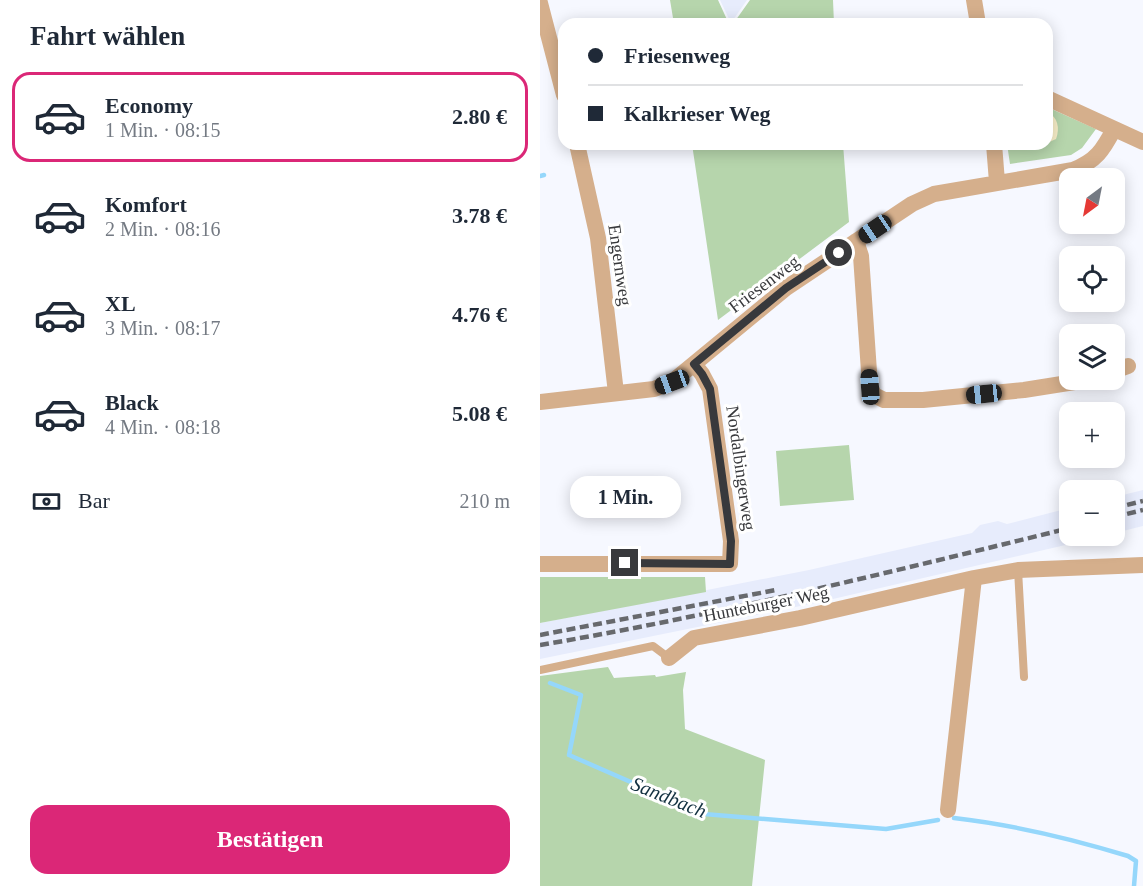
<!DOCTYPE html>
<html lang="de">
<meta charset="utf-8">
<style>
body{margin:0;font-family:Georgia,serif;background:#f6f6f7;color:#1f2937;height:100vh;display:flex;flex-direction:column;font-size:22px;white-space:nowrap}
*{box-sizing:border-box;margin:0}
p{font-size:20px;color:#747a83}
.icon{flex:none;width:33px;height:33px;fill:none;stroke:currentColor;stroke-width:2;stroke-linecap:round;stroke-linejoin:round}
.map{position:relative;flex:1;overflow:hidden}
.drawer{display:flex;flex-direction:column;background:#fff;width:540px}
.drawer>*{flex:none}
.hud{position:absolute;left:18px;top:18px;width:495px;height:132px;border-radius:18px;box-shadow:0 3px 15px #0003;display:grid;align-content:center;height:132px;padding:0 30px;background:#fff}
.needle{width:39px;rotate:212deg}
.fabs{position:absolute;left:519px;top:168px;display:grid;gap:12px}
.fabs a{display:grid;place-items:center;width:66px;height:66px;border-radius:12px;background:#fff;box-shadow:0 3px 15px #0003;font-size:30px}
.end{position:absolute;width:27px;height:27px;margin:-14px;border:8px solid #38393c;background:#fff;box-shadow:0 0 0 3px #fff}
.from{border-radius:50%}
.bubble{position:absolute;height:42px;border-radius:18px;background:#fff;box-shadow:0 3px 15px #0003;font-size:20px;font-weight:700;line-height:42px;text-align:center}
.car{position:absolute;width:18px;height:36px;margin:-18px -9px;border-radius:8px;box-shadow:0 0 4px 2px #0007;background:linear-gradient(#222 24%,#8ab4d8 0 40%,#222 0 76%,#8ab4d8 0 86%,#222 0)}
.hud b{display:flex;align-items:center;gap:21px;height:57px;font-size:22px}
.hud b+b{border-top:2px solid #e0e1e3}
.hud i{width:15px;height:15px;background:#1f2937}
ul{padding:0;list-style:none}
li{display:flex;align-items:center;gap:18px;height:90px;margin:0 12px 9px;padding:0 18px;border:3px solid transparent;border-radius:18px}
li div{flex:1}
li b{display:block;font-size:22px}
li em{font-style:normal;font-weight:700}
li.current{border-color:#db2777}
li>.icon{width:54px;height:54px;stroke-width:1.5}
h2{padding:0 30px;font-size:27px;line-height:72px}
.pay{display:flex;align-items:center;gap:15px;height:66px;padding:0 30px;font-size:22px}
.pay p{margin-inline-start:auto}
.primary-button{display:flex;gap:12px;margin-top:auto;padding:12px 30px}
.primary-button a{flex:1;height:69px;border-radius:18px;background:#db2777;color:#fff;font-size:24px;font-weight:700;line-height:69px;text-align:center}
main{display:flex;flex:1;min-height:0}
.map>svg:first-child{display:block}
.built{fill:#e7ecfc}
.green{fill:#b6d5ac}
.sand{fill:#f9efc9}
.lines{fill:none;stroke-linecap:round;stroke-linejoin:round}
.stream{stroke:#95d7fb;stroke-width:4.5}
.service{stroke:#d5af8c;stroke-width:8}
.minor{stroke:#d5af8c;stroke-width:16}
.rail{stroke:#67696d;stroke-width:4.5;stroke-dasharray:9 4.5;stroke-linecap:butt}
.route{stroke:#38393c;stroke-width:8}
.labels{text-anchor:middle;stroke-width:6;stroke-linejoin:round;paint-order:stroke}
.street-label{font-size:18px;fill:#38393c;stroke:#fff}
.water-label{font-size:20px;font-style:italic;fill:#133141;stroke:#fff}
</style>
<main>
<section class="drawer">
<h2>Fahrt wählen</h2>
<ul>
<li class="current"><svg class="icon" aria-label="car" viewBox="0 0 24 24"><path d="M5 17H2v-5l4-1 3-4h7l3 4 3 1v5h-3M9 17h6M6 11h13"/><circle cx="7" cy="17" r="2"/><circle cx="17" cy="17" r="2"/></svg><div><b>Economy</b><p>1 Min. · 08:15</p></div><em>2.80 €</em></li>
<li><svg class="icon" aria-label="car" viewBox="0 0 24 24"><path d="M5 17H2v-5l4-1 3-4h7l3 4 3 1v5h-3M9 17h6M6 11h13"/><circle cx="7" cy="17" r="2"/><circle cx="17" cy="17" r="2"/></svg><div><b>Komfort</b><p>2 Min. · 08:16</p></div><em>3.78 €</em></li>
<li><svg class="icon" aria-label="car" viewBox="0 0 24 24"><path d="M5 17H2v-5l4-1 3-4h7l3 4 3 1v5h-3M9 17h6M6 11h13"/><circle cx="7" cy="17" r="2"/><circle cx="17" cy="17" r="2"/></svg><div><b>XL</b><p>3 Min. · 08:17</p></div><em>4.76 €</em></li>
<li><svg class="icon" aria-label="car" viewBox="0 0 24 24"><path d="M5 17H2v-5l4-1 3-4h7l3 4 3 1v5h-3M9 17h6M6 11h13"/><circle cx="7" cy="17" r="2"/><circle cx="17" cy="17" r="2"/></svg><div><b>Black</b><p>4 Min. · 08:18</p></div><em>5.08 €</em></li>
</ul>
<div class="pay"><svg class="icon" aria-label="cash" viewBox="0 0 24 24"><path d="M3 7h18v10H3z"/><circle cx="12" cy="12" r="2"/></svg>Bar<p>210 m</p></div>
<div class="primary-button"><a>Bestätigen</a></div>
</section>
<div class="map">
<svg width="603" height="886" viewBox="0 0 603 886">
<rect width="100%" height="100%" fill="#f6f8ff"/>
<path class="built" d="M180 0H207L191 23Z
M603 490V526L575 533V497Z
M529 508 530 536H564L280 602 0 659V623L269 570 432 533 440 525 458 521 467 524Z"/>
<path class="green" d="M130 0H178L189 24H134Z
M210 0H293L294 24H193Z
M507 107 556 129 542 148 531 155 470 164 467 144H507Z
M152 144H303L309 222 178 320Z
M309 445 314 500 240 506 236 451Z
M0 577H165L166 592 0 623Z
M68 667 74 678 115 675 116 677 146 672 143 690 145 729 225 760 212 886H0V676Z"/>
<path class="sand" d="M507 112C518 117 520 128 516 139L507 143Z"/>
<g class="lines">
<path class="stream" d="M0 176 4 175
M10 683 41 695 29 755 164 814 346 829 398 820
M414 818C475 825 529 838 588 856L596 861 594 886"/>
<path class="service" d="M478 570 484 677
M0 670 113 646 129 658"/>
<path class="minor" d="M434 0 438 24
M0 3 24 95
M507 98 603 142
M37 144 58 238 76 393
M454 144 457 182
M316 241 321 256 330 386 334 395 344 400H383L484 390 547 380
M574 371 588 366
M0 402 114 389 132 382 246 288 372 204 394 194 533 170C556 161 563 150 574 129
M0 564H190L191 541 170 389 162 374 154 364
M129 658 154 638 260 618 434 578 478 570 603 565
M408 810 434 578"/>
<path class="rail" d="M574 508 603 501
M574 517 603 510
M0 635 236 590
M0 645C179 615 354 571 530 528"/>
</g>
<g class="lines">
<path class="route" d="M85 563 190 564 191 541 170 389 162 374 154 364 246 288 299 253"/>
</g>
<g class="labels">
<g class="street-label">
<text transform="translate(80 265) rotate(82)" y="6">Engernweg</text>
<text transform="translate(224 284) rotate(-37)" y="6">Friesenweg</text>
<text transform="translate(201 468) rotate(82)" y="6">Nordalbingerweg</text>
<text transform="translate(226 604) rotate(-11)" y="6">Hunteburger Weg</text>
</g>
<g class="water-label">
<text transform="translate(129 797) rotate(22)" y="7">Sandbach</text>
</g>
</g>
</svg>
<div class="fabs">
<a><svg class="needle" viewBox="-14 -14 28 28"><path d="M0-13l5 13h-10z" fill="#e53935"/><path d="M0 13l5-13h-10z" fill="#747a83"/></svg></a>
<a><svg class="icon" aria-label="locate" viewBox="0 0 24 24"><circle cx="12" cy="12" r="6"/><path d="M12 2v4M12 18v4M2 12h4M18 12h4"/></svg></a>
<a><svg class="icon" aria-label="layers" viewBox="0 0 24 24"><path d="M12 4l9 5-9 5-9-5zM3 14l9 5 9-5"/></svg></a>
<a>+</a>
<a>−</a>
</div>
<i class="end from" style="left:299px;top:253px"></i>
<i class="end" style="left:85px;top:563px"></i>
<div class="bubble" style="left:30px;top:476px;width:111px">1 Min.</div>
<i class="car" style="left:335px;top:229px;rotate:236deg"></i>
<i class="car" style="left:132px;top:382px;rotate:250deg"></i>
<i class="car" style="left:330px;top:387px;rotate:356deg"></i>
<i class="car" style="left:444px;top:394px;rotate:264deg"></i>
<div class="hud">
<b><i class="from"></i>Friesenweg</b>
<b><i></i>Kalkrieser Weg</b>
</div>
</div>
</main>
